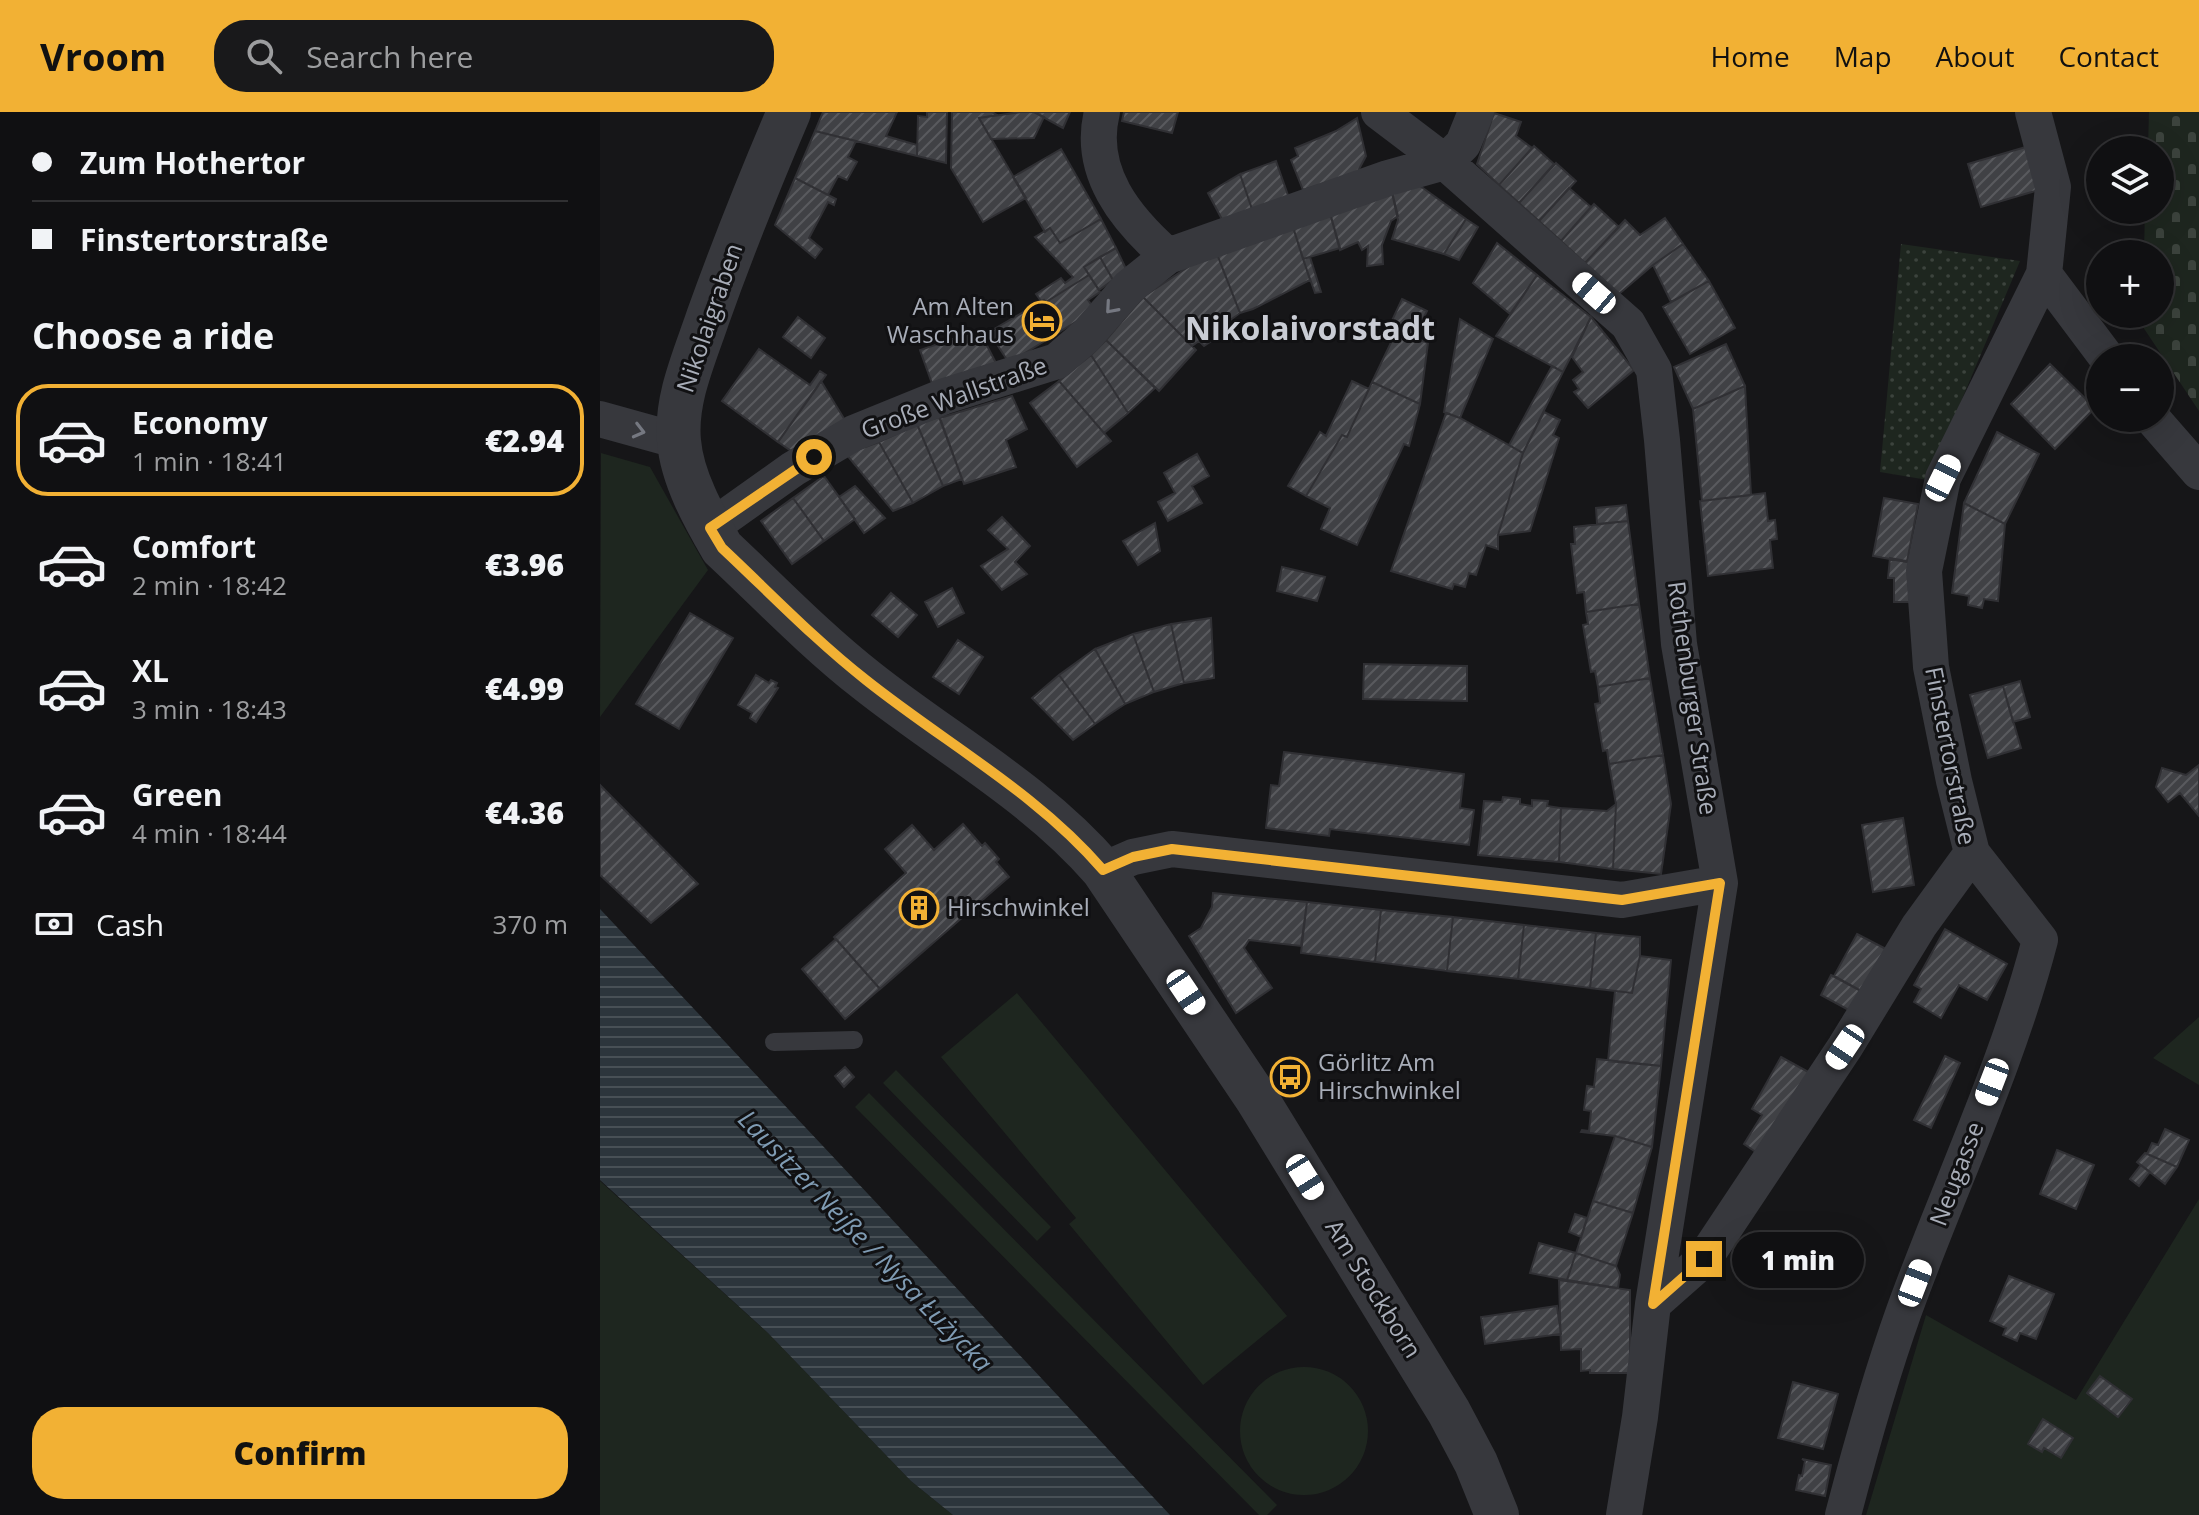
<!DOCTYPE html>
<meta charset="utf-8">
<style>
body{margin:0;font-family:"Open Sans",sans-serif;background:#19191b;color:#f1f3f6;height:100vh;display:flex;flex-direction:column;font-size:30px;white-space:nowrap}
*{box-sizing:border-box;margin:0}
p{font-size:26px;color:#9c9d9f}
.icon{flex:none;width:44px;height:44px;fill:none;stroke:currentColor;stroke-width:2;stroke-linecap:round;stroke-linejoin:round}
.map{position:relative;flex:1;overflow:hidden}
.drawer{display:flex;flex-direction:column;background:#101012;width:600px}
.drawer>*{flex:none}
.guide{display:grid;align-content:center;height:176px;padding:0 32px;background:#101012}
.buttons{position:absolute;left:1486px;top:24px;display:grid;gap:16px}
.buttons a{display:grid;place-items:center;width:88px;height:88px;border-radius:50%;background:#101012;box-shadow:0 8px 32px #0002,0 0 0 2px #303032;font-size:40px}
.end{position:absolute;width:36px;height:36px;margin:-18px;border:10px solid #f2b134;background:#111;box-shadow:0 0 0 4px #111}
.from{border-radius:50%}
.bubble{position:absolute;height:56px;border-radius:28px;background:#101012;box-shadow:0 8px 32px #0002,0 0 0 2px #303032;font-size:26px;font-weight:800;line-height:56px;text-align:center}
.car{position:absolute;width:24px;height:48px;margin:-24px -12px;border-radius:10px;box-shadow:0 0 6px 2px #0007;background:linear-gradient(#fff 24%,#345 0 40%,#fff 0 76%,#345 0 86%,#fff 0)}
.guide b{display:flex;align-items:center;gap:28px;height:76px;font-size:30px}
.guide b+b{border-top:2px solid #303032}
.guide i{width:20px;height:20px;background:#f1f3f6}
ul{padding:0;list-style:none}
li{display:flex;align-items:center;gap:24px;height:112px;margin:0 16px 12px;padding:0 16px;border:4px solid transparent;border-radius:32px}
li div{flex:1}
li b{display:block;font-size:30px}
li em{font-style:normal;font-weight:800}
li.selected{border-color:#f2b134}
li>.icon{width:72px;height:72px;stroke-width:1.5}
h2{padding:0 32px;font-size:36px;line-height:96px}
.pay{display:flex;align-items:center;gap:20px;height:88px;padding:0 32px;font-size:30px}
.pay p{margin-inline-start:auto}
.cta{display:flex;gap:16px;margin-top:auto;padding:16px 32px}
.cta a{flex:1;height:92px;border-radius:32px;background:#f2b134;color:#111;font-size:32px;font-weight:800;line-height:92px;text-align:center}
header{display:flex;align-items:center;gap:48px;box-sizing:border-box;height:112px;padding:0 40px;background:#f2b134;color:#111}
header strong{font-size:38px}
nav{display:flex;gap:44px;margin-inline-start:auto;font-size:28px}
.search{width:560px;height:72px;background:#19191b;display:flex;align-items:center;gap:20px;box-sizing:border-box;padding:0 28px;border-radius:32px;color:#9c9d9f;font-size:30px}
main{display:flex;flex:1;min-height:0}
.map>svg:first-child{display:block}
.green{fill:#1e261f}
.cemetery{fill:url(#cemetery-stones)}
.park{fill:url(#park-dots)}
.water{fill:url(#water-rules)}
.building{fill:url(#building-hatch);stroke:#303034;stroke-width:2}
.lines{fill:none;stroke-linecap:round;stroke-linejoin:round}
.service{stroke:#37383d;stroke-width:18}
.minor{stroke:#37383d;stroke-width:36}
.tertiary{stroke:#37383d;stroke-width:44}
.oneway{stroke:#757881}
.route{stroke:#f2b134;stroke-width:10}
.labels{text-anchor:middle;stroke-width:6;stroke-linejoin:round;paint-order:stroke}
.poi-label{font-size:24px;fill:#a8adb8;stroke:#111113;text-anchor:start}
.street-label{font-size:24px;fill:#a8adb8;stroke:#111113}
.water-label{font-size:26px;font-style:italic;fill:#7f9bb3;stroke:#111113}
.district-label{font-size:32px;font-weight:bold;fill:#c9ccd4;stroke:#111113}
</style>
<header>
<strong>Vroom</strong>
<div class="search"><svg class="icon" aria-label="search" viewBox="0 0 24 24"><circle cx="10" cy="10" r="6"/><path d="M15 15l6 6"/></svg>Search here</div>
<nav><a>Home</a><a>Map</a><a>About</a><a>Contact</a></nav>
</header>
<main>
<section class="drawer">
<div class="guide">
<b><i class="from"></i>Zum Hothertor</b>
<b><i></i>Finstertorstraße</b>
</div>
<h2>Choose a ride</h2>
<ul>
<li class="selected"><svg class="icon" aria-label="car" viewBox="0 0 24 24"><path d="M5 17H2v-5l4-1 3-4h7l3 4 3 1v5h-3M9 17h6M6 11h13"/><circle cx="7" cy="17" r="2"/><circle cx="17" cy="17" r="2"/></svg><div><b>Economy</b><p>1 min · 18:41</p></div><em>€2.94</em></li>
<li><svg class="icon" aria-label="car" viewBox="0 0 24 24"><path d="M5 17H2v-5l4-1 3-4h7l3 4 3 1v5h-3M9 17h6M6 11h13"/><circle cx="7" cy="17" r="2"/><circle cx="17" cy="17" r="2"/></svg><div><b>Comfort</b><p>2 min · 18:42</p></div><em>€3.96</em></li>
<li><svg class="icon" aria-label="car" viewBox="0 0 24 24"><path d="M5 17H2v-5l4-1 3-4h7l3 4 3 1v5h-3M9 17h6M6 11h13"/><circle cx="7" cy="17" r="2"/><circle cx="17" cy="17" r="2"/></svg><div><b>XL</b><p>3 min · 18:43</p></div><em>€4.99</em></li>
<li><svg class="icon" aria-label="car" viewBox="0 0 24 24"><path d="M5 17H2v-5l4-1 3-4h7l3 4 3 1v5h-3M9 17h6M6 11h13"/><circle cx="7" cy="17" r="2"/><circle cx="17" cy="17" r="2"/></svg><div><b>Green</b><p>4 min · 18:44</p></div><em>€4.36</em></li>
</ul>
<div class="pay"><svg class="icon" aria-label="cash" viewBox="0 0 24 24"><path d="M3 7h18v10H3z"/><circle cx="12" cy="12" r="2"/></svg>Cash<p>370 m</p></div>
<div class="cta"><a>Confirm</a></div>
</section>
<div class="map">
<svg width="1599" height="1403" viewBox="0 0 1599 1403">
<defs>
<pattern id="cemetery-stones" width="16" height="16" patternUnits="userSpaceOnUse" patternTransform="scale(2)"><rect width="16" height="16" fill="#1e261f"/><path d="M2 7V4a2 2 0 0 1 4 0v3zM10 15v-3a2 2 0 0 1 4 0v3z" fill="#3c433d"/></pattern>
<pattern id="park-dots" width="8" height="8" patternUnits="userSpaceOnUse" patternTransform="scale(2)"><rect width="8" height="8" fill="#1e261f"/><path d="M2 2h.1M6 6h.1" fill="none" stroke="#3c433d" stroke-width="1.8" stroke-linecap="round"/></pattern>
<pattern id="water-rules" width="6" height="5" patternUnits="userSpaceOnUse" patternTransform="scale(2)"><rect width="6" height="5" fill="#2c353c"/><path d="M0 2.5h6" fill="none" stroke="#485056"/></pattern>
<pattern id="building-hatch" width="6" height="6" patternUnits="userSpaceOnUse" patternTransform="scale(2)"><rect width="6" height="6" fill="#404145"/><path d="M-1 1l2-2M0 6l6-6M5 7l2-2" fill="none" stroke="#595a5e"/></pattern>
</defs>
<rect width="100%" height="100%" fill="#161618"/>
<path class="green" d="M1 341 50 355 108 458 0 605Z
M417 881 687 1204 603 1273 469 1112 476 1106 341 945Z
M1599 905V973L1553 946Z
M296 958 451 1115 437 1129 283 971Z
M269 981 677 1393 667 1403H659L255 995Z
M0 1069 168 1221 311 1369 353 1403H0Z
M1599 1087V1403H1266L1326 1203 1476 1288Z
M640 1319a64 64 0 1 1 128 0a64 64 0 1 1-128 0Z"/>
<path class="cemetery" d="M1549 0H1599V299L1541 212 1542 202H1560V142H1544L1545 98H1560V38H1548Z"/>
<path class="park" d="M1301 132 1420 149 1328 368 1280 360Z"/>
<path class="water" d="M0 797 570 1403H353L311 1369 168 1221 0 1068Z"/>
<path class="building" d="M223 0H297L286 24 317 33V44L215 19Z
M327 0H347L346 51 317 44 318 4 327 5Z
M352 0H392L397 3 379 6 426 86 383 110 351 56Z
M421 0H434L444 5 434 26 391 27 379 6Z
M434 0H470L463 16Z
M524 0H578L572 21 522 9Z
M894 1 921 10 916 24 932 36 899 73 877 52Z
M757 6 766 44 757 61 703 78 691 48 698 44 695 36 736 19Z
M215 19 256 29 248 45 257 50 247 68 238 64 228 83 195 66Z
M934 34 954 52 919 91 899 73Z
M1429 34 1442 77 1381 95 1368 52Z
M461 37 501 107 460 131 450 116 445 120 413 65Z
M676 49 690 89 654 103 640 62Z
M956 51 976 69 939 109 919 91Z
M640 62 654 103 625 113 608 81Z
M195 66 236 87 234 93 228 90 209 126 222 137 215 146 175 113Z
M816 71 866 107 844 142 792 127 798 108 791 76Z
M791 76 798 104 791 109 782 133 783 152 767 154 768 134 762 138 758 130 740 138 730 101Z
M969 76 991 95 961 129 939 109Z
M994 92 1019 115 985 151 961 129Z
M730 101 740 136 703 147 692 112Z
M1065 106 1083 132 1053 153 1019 182 985 151 1025 108 1040 123Z
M501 107 516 136 484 155 489 163 446 190 444 188 441 189 436 182 461 166 465 171 473 165 435 125 450 116 460 131Z
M866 107 878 115 859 148 844 142Z
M692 112 710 168 653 197 640 201 615 137Z
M897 131 937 163 910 202 873 171Z
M1083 132 1109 169 1071 190 1053 153Z
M516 136 527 159 513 168 500 145Z
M615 137 640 201 618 217 622 222 604 234 599 229 592 234 543 185Z
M500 145 513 168 499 178 484 155Z
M710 145 721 180 715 181 703 147Z
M489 163 500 180 488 188 495 198 409 251 389 220 444 188 446 190Z
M937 163 991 205 963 260 896 224Z
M1109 169 1135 216 1090 242 1063 195Z
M543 185 596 238 559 279 506 228Z
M802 187 827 199 814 225 789 215Z
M198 205 225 226 211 246 183 225Z
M991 205 1034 258 988 296 974 280 979 277 973 268 983 260 972 245Z
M860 207 893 227 860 306 844 300Z
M379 218 399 257 334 277 320 238Z
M797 218 828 231 820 292 772 270Z
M506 228 555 276 528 301 491 243Z
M1126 232 1145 274 1093 297 1074 255Z
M159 237 210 273 220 259 226 263 178 330 122 289Z
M491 243 528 301 504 321 459 269Z
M1450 252 1495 296 1455 337 1411 292Z
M952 254 963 260 923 341 909 333Z
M221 269 251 318 200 345 178 330Z
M459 269 511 329 477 355 430 291Z
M752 269 769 277 747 325 742 323 706 384 688 374 720 320 726 324Z
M772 270 820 292 809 334 804 332 757 433 721 417 730 396 706 384 742 323 747 325Z
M1145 274 1151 383 1102 389 1093 297Z
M412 284 427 317 406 328 416 355 364 372 340 306Z
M944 300 960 308 953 323 959 326 930 419 898 423 923 341Z
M846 301 860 306 923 341 898 423V437L886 433 876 463 869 461 865 475 854 472 852 477 791 459Z
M339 305 362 367 343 374 317 312Z
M317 312 343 374 313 391 279 330Z
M1397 320 1439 342 1405 412 1364 391Z
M279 330 313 391 293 399 246 342Z
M597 342 609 364 592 374 602 391 568 409 558 390 575 381 564 361Z
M224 364 255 407 224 429 193 386Z
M255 374 285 406 264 421 239 385Z
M1165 381 1168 409 1175 408 1177 427 1170 428 1173 456 1108 464 1100 389Z
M193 386 224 429 192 452 161 409Z
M1284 386 1318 392 1307 450 1273 444Z
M1364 391 1405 412 1398 489 1384 487 1382 496 1368 493 1369 484 1352 481Z
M1026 393 1028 409 997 412 996 396Z
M402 405 430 434 415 450 427 462 402 478 381 454 408 437 388 418Z
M1028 409 1039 492 986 500 984 480 977 481 971 432H975L974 415Z
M555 411 560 439 538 453 523 429Z
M1290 446 1312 450 1310 490H1294V466H1288Z
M682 455 725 465 717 489 677 479Z
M352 476 364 501 338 515 325 490Z
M291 481 317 503 298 525 272 503Z
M1039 492 1050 566 998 575 995 559 991 560 983 513 988 512 986 500Z
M90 501 133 526 79 617 36 592Z
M611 506 614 566 584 571 571 512Z
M571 512 584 571 554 580 533 522Z
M533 522 554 580 525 592 495 537Z
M358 528 383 545 359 582 333 565Z
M495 537 525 592 495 612 459 563Z
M764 552 867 554V589L763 587Z
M156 563 169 571 171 568 177 571 175 575 178 576 156 610 150 606 152 601 138 593Z
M459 563 495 612 473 628 432 586Z
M1050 566 1063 643 1009 652 1007 638 1003 639 995 592 1000 591 998 575Z
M1420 569 1430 605 1413 610 1403 574Z
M1403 574 1421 636 1388 646 1370 583Z
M684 640 864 662 860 696 874 698 869 733 730 717 729 724 666 716 671 673 679 674Z
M1063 643 1071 692 1061 762 1013 757 1016 692 1009 652Z
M1599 653V704L1580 681 1568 690 1556 675 1562 656 1586 663Z
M0 673 98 772 51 811 0 763Z
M903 685 920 687V692L932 694V688L948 689 947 694 961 696 959 750 878 743 884 689 902 690Z
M1016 692 1013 757 959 750 961 696 1007 699Z
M1303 706 1314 773 1273 780 1262 713Z
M363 712 382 734 385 731 399 747 396 750 409 765 280 877 234 825 306 761 285 737 312 713 334 738Z
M613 781 707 790 701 834 649 828 644 836 672 876 636 901 589 824 601 816 612 795Z
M707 790 781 798 775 850 701 841Z
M781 798 853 805 847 859 775 850Z
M853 805 924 813 918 867 847 859Z
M924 813 996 821 990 876 918 867Z
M1345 817 1407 852 1387 888 1359 873 1341 906 1314 890 1321 877 1314 873Z
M996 821 1040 825V844L1032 881 990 876Z
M1257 822 1286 837 1263 880 1234 864Z
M236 827 280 877 245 907 202 857Z
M1040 844 1071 848 1061 954 1008 949 1015 879 1032 881Z
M1231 863 1261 879 1256 902 1221 883Z
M1345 944 1360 951 1331 1016 1314 1008Z
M1181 945 1212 962 1166 1047 1144 1032 1162 1003 1152 997Z
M997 947 1061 954 1052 1035 1015 1024 981 1020 982 1018 989 1019 991 999 984 998 987 974 994 975Z
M245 955 254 965 244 975 235 964Z
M1565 1017 1589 1028 1577 1055 1547 1042 1552 1031 1558 1033Z
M1015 1024 1052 1035 1033 1101 993 1089Z
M1457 1038 1494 1053 1476 1097 1440 1082Z
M1545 1041 1577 1055 1565 1072 1537 1050Z
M1541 1053 1550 1060 1539 1074 1530 1067Z
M993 1089 1033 1101 1016 1154 976 1141Z
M975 1102 987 1106 981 1125 969 1120Z
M939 1131 976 1141 967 1168 930 1161Z
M976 1141 1016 1154 1020 1163 1018 1176 967 1168Z
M1409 1164 1454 1182 1436 1227 1420 1221 1417 1229 1403 1223 1406 1216 1390 1209Z
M959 1168 1030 1178V1261H990V1258L981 1259V1237L961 1238Z
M957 1194 961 1222 885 1232 881 1205Z
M1500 1264 1532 1287 1518 1305 1487 1281Z
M1193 1270 1238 1282 1223 1337 1178 1326Z
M1443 1307 1473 1326 1461 1346 1444 1336 1442 1340 1428 1332Z
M1202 1347 1231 1353 1225 1384 1196 1378 1199 1363 1202 1364 1205 1349Z"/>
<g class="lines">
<path class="service" d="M174 930 254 928"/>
<path class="minor" d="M502 0C487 60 526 107 568 144
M779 0 845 50 1028 212 1054 258 1062 328 1079 532 1120 771 1053 1192 1040 1305 1024 1403
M1444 162 1507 246
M1552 306 1599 360
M0 307 79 329
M110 416 193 357 254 321 345 284 457 249 486 224 529 175 568 144 788 66 845 50 863 32 876 0
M503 758 533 745 572 737 1022 788 1120 771
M1053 1192 1104 1147 1245 935 1319 814 1372 741
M1243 1403C1261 1334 1280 1266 1304 1199 1349 1075 1407 955 1440 828L1372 741 1354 669 1331 555 1324 459 1343 366 1444 162 1453 75 1433 0"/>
<path class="tertiary" d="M189 0C160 68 133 135 108 205 95 244 75 287 79 329 82 366 104 405 122 436 169 480 215 528 266 568 345 631 437 681 503 758L657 987 849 1300 876 1351 897 1403"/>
</g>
<defs><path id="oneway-chevron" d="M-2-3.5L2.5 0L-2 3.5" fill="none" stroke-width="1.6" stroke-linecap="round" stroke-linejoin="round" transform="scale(2)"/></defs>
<g class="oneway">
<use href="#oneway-chevron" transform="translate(511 196) rotate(131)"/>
<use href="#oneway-chevron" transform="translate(39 319) rotate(14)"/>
</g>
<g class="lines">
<path class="route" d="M214 345 110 416 122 436C169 480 215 528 266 568 345 631 437 681 503 758L533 745 572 737 1022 788 1120 771 1053 1192 1104 1147"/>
</g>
<defs>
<symbol id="hotel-ring" viewBox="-11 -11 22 22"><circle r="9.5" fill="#111113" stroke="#f2b134" stroke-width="1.5"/><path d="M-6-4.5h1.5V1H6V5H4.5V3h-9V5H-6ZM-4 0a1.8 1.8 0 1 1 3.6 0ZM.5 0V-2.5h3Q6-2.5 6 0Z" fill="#f2b134"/></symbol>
<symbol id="building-ring" viewBox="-11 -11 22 22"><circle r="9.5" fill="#111113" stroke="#f2b134" stroke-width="1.5"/><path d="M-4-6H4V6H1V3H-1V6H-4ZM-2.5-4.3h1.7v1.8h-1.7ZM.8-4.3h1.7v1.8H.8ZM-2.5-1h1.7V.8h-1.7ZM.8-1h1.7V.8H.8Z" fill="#f2b134"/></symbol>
<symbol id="bus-ring" viewBox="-11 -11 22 22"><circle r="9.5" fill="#111113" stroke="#f2b134" stroke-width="1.5"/><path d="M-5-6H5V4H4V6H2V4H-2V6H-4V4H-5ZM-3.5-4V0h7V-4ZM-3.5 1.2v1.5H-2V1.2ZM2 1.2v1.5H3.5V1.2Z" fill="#f2b134"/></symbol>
</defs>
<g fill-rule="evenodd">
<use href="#hotel-ring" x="420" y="187" width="44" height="44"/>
<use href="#building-ring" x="297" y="774" width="44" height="44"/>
<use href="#bus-ring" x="668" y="943" width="44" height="44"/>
</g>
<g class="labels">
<g class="poi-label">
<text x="414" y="203" text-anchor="end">Am Alten<tspan x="414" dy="28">Waschhaus</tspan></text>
<text x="347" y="804">Hirschwinkel</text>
<text x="718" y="959">Görlitz Am<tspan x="718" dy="28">Hirschwinkel</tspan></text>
</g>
<g class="street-label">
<text transform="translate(110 206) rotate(-71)" y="8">Nikolaigraben</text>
<text transform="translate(354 286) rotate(-20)" y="8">Große Wallstraße</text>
<text transform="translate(1092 586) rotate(82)" y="8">Rothenburger Straße</text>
<text transform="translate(1350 644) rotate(79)" y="8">Finstertorstraße</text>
<text transform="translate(1357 1062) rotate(-69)" y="8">Neugasse</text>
<text transform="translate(773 1177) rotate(58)" y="8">Am Stockborn</text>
</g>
<g class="water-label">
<text transform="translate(265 1129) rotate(46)" y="9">Lausitzer Neiße / Nysa Łużycka</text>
</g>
<g class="district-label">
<text x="710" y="228">Nikolaivorstadt</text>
</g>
</g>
</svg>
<div class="buttons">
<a><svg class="icon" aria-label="layers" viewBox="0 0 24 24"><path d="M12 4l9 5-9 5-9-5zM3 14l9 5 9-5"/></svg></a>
<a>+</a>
<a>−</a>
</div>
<i class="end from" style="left:214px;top:345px"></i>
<i class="end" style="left:1104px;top:1147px"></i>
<div class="bubble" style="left:1132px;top:1120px;width:132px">1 min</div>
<i class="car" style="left:994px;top:181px;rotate:311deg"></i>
<i class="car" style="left:1343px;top:366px;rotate:26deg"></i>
<i class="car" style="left:586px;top:880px;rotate:146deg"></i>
<i class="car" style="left:1245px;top:935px;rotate:214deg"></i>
<i class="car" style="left:1392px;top:970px;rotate:201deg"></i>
<i class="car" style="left:705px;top:1065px;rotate:148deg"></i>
<i class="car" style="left:1315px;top:1171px;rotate:21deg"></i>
</div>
</main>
